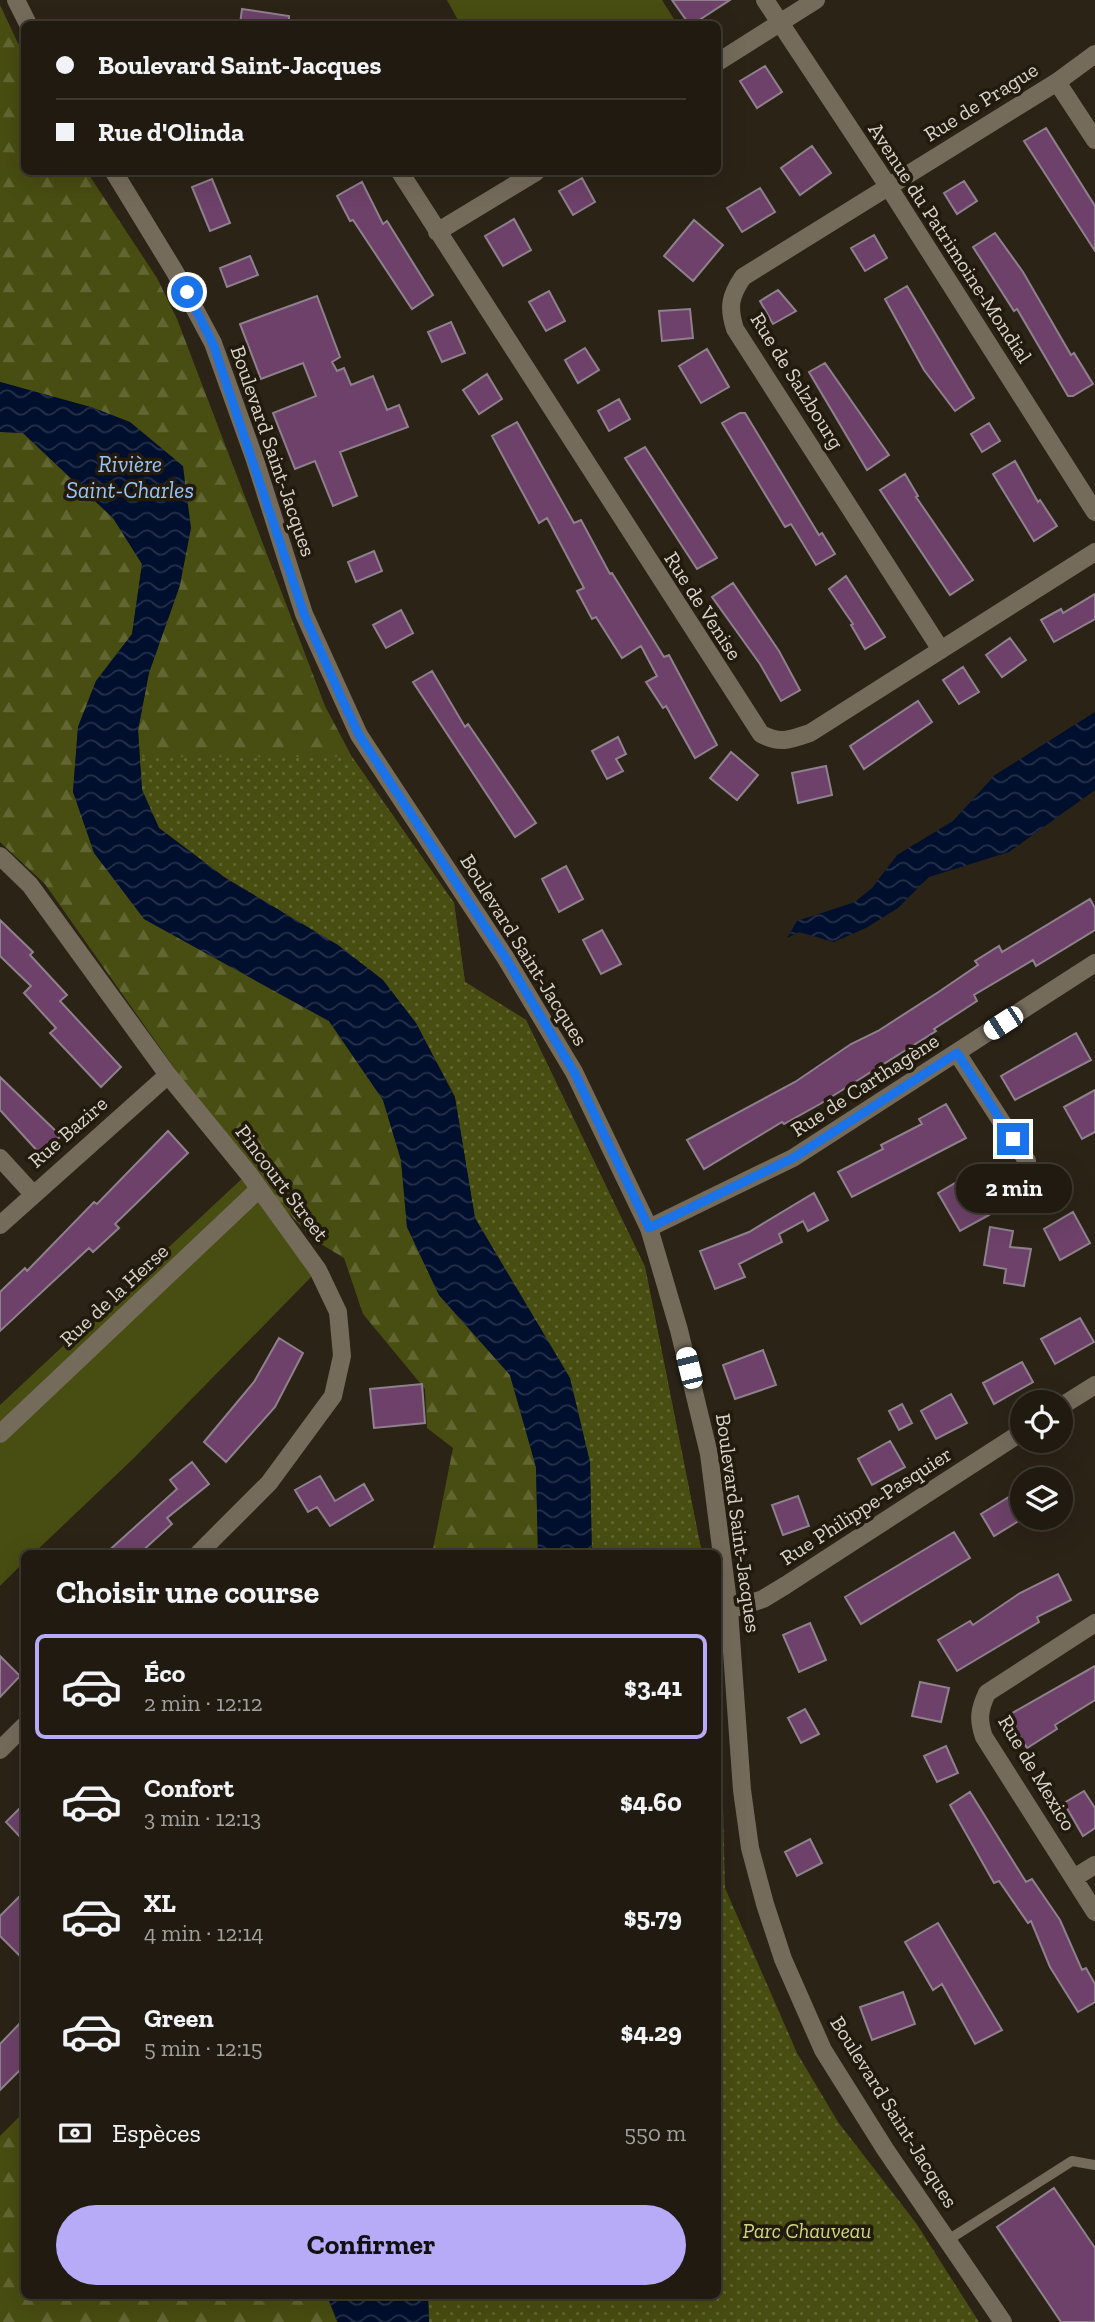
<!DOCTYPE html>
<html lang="fr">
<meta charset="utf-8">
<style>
body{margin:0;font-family:"Zilla Slab",serif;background:#282319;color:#f1f3f6;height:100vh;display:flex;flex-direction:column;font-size:26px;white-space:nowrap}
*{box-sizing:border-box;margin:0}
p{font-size:23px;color:#a2a19f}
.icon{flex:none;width:38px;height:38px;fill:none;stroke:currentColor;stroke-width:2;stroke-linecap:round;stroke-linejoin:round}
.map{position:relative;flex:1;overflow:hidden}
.side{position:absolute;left:21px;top:1550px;width:700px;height:749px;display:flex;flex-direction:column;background:#201a10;border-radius:10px;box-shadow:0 7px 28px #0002,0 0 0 2px #3d3830}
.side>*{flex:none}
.top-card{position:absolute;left:21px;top:21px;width:700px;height:154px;border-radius:10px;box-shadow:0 7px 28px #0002,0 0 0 2px #3d3830;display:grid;align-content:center;height:154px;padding:0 35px;background:#201a10}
.tools{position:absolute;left:1010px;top:1390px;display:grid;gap:14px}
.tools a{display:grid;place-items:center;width:63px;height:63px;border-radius:50%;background:#201a10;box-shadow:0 7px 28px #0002,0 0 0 2px #3d3830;font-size:35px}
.end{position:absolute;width:32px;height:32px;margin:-16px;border:9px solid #1a73e8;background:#fff;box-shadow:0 0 0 4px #fff}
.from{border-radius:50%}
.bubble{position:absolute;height:49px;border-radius:24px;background:#201a10;box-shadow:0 7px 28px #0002,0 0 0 2px #3d3830;font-size:23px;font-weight:700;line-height:49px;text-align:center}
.car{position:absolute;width:21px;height:42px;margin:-21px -10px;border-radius:9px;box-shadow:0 0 5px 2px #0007;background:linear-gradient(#fff 24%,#345 0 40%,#fff 0 76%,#345 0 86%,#fff 0)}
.top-card b{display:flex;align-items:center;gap:24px;height:66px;font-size:26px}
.top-card b+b{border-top:2px solid #3d3830}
.top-card i{width:18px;height:18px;background:#f1f3f6}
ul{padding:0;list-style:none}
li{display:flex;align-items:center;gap:21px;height:105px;margin:0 14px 10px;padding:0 21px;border:4px solid transparent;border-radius:10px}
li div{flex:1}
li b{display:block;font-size:26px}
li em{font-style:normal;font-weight:700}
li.on{border-color:#b7abf8}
li>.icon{width:63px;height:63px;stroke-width:1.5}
h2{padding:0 35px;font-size:32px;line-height:84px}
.pay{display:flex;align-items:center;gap:18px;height:77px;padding:0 35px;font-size:26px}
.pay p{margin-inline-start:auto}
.cta{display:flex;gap:14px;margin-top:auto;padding:14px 35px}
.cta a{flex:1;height:80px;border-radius:42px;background:#b7abf8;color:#111;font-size:28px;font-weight:700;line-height:80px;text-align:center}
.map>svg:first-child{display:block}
.grass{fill:#484d11}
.forest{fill:url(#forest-firs)}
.park{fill:url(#park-dots)}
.water{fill:url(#water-waves)}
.building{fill:#6d4169;stroke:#8f808d;stroke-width:2}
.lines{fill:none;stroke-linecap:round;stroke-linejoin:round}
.service{stroke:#746b5b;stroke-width:10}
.minor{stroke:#746b5b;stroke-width:18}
.tertiary{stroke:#746b5b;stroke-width:18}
.route{stroke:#1a73e8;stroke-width:9}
.labels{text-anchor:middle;stroke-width:7;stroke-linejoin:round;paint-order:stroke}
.street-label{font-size:21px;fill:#d9d4cc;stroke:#211a0d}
.park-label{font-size:21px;font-style:italic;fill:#ced97f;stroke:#211a0d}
.water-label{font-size:23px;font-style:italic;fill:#97c4fb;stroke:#211a0d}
</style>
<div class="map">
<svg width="1095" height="2322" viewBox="0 0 1095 2322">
<defs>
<pattern id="forest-firs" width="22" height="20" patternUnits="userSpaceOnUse" patternTransform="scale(1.75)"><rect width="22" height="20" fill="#484d11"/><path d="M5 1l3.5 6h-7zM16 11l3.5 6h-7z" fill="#626632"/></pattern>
<pattern id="park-dots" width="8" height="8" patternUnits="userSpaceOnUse" patternTransform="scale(1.75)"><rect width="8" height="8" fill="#484d11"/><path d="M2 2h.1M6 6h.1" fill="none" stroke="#626632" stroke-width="1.8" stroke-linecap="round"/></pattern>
<pattern id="water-waves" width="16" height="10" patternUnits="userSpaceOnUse" patternTransform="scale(1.75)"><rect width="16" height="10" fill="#000f2d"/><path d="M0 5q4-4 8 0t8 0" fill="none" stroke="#25314a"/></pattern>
</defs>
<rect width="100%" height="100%" fill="#2b2316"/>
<path class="grass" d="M447 0H662L677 24H460Z
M248 1173 318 1270 134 1458 33 1554H24V1562L0 1586V1405Z"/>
<path class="forest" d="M0 5 24 56V172H87L157 278 177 319 325 706 352 757 454 903 465 982 526 1020 645 1267 702 1554H592L590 1462 475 1218 455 1096 416 1023 142 790 138 730 149 672 180 585 94 408 0 382Z
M0 432 23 433 113 518 142 564 132 634 96 681 78 727 73 792 144 919 329 1021 383 1100 401 1160 407 1227 439 1295 510 1375 536 1467 538 1554H432L453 1448 427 1428 425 1389 363 1314 344 1258 316 1241 248 1173 45 884 0 842Z
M24 2112V2296H327L337 2322H0V2136Z"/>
<path class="park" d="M140 757H352L454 903 465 982 526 1020 645 1267 702 1554H592L590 1462 570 1378 475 1218 455 1096 416 1023 383 980 224 877 159 828 142 790Z
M718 1767 723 1807 725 1888 797 2053 838 2122 916 2223 979 2322H429L428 2296H718Z"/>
<path class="water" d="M0 382 94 408 130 422 183 466 191 528 180 585 149 673 138 730 142 790 159 828 224 877 338 945 383 980 416 1023 455 1098 475 1218 570 1378 590 1462 592 1554H538L536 1467 510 1375 439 1295 407 1227 401 1160 383 1100 329 1021 144 919 94 853 73 792 78 727 96 681 132 634 142 564 113 518 23 433 0 432Z
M1095 712V790L1009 852 929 877 898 908 866 928 834 942 799 932 787 938 797 921 855 902 872 888 897 855 953 821 995 775Z
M327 2296H428L429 2322H338Z"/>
<path class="building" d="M672 0H730L693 24H689Z
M242 9 289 16V24H240Z
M765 66 782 92 757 108 740 81Z
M1046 128 1095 206V251L1024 141Z
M812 146 831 173 800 195 781 168Z
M582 178 595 202 573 215 559 191Z
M212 179 230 223 210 231 192 187Z
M964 181 977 201 957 214 944 193Z
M362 182 383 224 387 221 433 295 412 309 353 220 350 221 337 196Z
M760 188 775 212 742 232 727 208Z
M514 219 531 250 503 266 485 236Z
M694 220 723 245 693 281 664 256Z
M995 233 1023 272 1071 355 1074 353 1093 384 1073 396H1068L1017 309 1014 311 973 247Z
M874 235 887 258 865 271 851 248Z
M250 256 258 275 227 287 220 268Z
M907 286 974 398 955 411 924 370 885 299Z
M778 290 796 311 773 324 760 301Z
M549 291 565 321 546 331 529 302Z
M317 296 340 357 332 362 337 371 344 368 351 385 373 376 387 410 399 405 408 427 340 452 357 496 333 506 315 461 295 469 273 413 316 396 303 363 261 379 240 324Z
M690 309 693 338 662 341 659 311Z
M451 322 465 353 442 362 428 332Z
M585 348 599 370 578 383 565 360Z
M707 349 729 387 701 403 679 366Z
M825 363 889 455 867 470 809 372Z
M487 374 502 399 479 414 463 390Z
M619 399 630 419 609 431 598 411Z
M740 413H745L819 535 822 533 835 554 816 565 791 524 785 527 722 423Z
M517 422 574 523 581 520 610 574 612 573 664 657 669 655 717 745 695 758 666 706 663 708 646 682 657 676 641 646 622 658 596 617 592 619 577 591 584 588 547 518 539 523 492 436Z
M989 423 1000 441 982 452 971 434Z
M645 447 717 558 697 569 625 458Z
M1015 461 1038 502 1040 500 1057 526 1034 541 993 474Z
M905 474 918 496 916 497 973 580 950 595 880 490Z
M374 551 382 571 356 582 348 562Z
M846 576 885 637 865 649 851 625 853 624 829 589Z
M733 583 779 651 800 690 781 701 760 664 712 597Z
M1095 594V619L1054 642 1041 620 1061 609 1063 613Z
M401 610 413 633 386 648 373 625Z
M1010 638 1026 660 1002 677 986 655Z
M963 667 979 692 959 704 943 680Z
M432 671 465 727 468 724 536 823 515 837 413 682Z
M918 701 932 722 864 769 850 746Z
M618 737 626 754 616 759 623 771 607 779 592 751Z
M731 752 758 775 737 800 710 778Z
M826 766 832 795 798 803 792 773Z
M566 866 583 899 559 912 542 879Z
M1090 899 1095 908V930L1036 966 1033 960 974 995 977 1001 934 1029 936 1031 820 1104 784 1124 782 1122 704 1169 687 1140 795 1082 851 1044 878 1031 940 991 978 965 975 961 999 946 1002 952Z
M0 920 33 952 30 955 67 995 60 1001 121 1067 101 1087 50 1033 56 1028 24 993 31 986 0 956Z
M602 930 621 964 601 974 583 940Z
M1076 1033 1091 1060 1015 1100 1001 1076Z
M0 1077 61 1136 41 1155 0 1110Z
M1095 1090V1132L1082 1139 1064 1107Z
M946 1104 966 1138 852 1197 838 1172 883 1149 881 1145 922 1124 919 1119Z
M168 1131 188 1153 115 1224 119 1228 93 1252 89 1248 0 1331V1292L25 1268 27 1271 94 1202 97 1204Z
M967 1176 989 1215 960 1231 938 1193Z
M814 1193 828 1220 808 1231 803 1221 779 1234 782 1242 739 1264 745 1277 715 1289 700 1251 749 1232Z
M1073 1212 1090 1243 1060 1260 1044 1229Z
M990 1227 1013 1231 1010 1247 1031 1249 1024 1286 1004 1283 1006 1269 984 1265Z
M1080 1318 1094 1342 1055 1364 1041 1339Z
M279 1338 303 1353 275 1407 226 1462 204 1442 254 1382Z
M763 1350 776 1385 735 1399 723 1365Z
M1022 1362 1033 1382 994 1404 983 1383Z
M422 1384 425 1423 374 1428 370 1389Z
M951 1394 967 1423 936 1439 921 1411Z
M902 1404 912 1423 899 1430 889 1411Z
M890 1441 905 1467 872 1485 858 1459Z
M192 1462 209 1484 167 1518 172 1524 139 1554H105L177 1489 170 1480Z
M320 1476 335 1501 364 1484 373 1500 330 1526 317 1507 308 1512 295 1490Z
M1022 1489V1519L994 1536 981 1514Z
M798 1496 809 1526 783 1535 772 1505Z
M954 1532 970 1558 861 1624 845 1597Z
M1058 1574 1071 1600 1037 1617 1039 1622 957 1671 938 1640 970 1621 973 1625 1020 1593Z
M810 1623 826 1660 799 1672 783 1635Z
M0 1656 20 1676 0 1697Z
M1095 1666V1700L1055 1725 1057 1729 1027 1748 1007 1716Z
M920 1682 949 1688 941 1722 912 1716Z
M805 1709 819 1734 801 1743 788 1718Z
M946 1746 958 1773 937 1782 924 1756Z
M1084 1791 1095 1808V1828L1083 1836 1064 1803Z
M970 1792 1026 1882 1032 1879 1060 1920 1082 1970 1086 1968 1095 1984V2002L1078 2012 1050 1967 1031 1921 1028 1923 999 1881 994 1883 950 1805Z
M24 1804V1841L6 1822Z
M810 1839 822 1863 797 1876 785 1852Z
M24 1892V1960L0 1936V1916Z
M938 1923 1002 2030 975 2044 942 1984 933 1990 905 1942Z
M903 1992 915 2024 872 2040 860 2007Z
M24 2019V2066L0 2090V2044Z
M1054 2188 1095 2248V2322H1061L997 2227Z"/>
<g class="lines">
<path class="service" d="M948 2240 1072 2161 1095 2165"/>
<path class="minor" d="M765 0 888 186 1095 512
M718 62 816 0
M1057 82 1095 140
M400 172 761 734C780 744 790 740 810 733L1095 552
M437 232 536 172
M941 650 735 329C728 307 730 296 743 277L1057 82 1095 54
M0 856 30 885 168 1075 248 1173 318 1270 338 1312 342 1356 333 1396 269 1483 198 1554
M957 1053 1027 1161
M0 1158 33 1194
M0 1225 168 1075
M649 1228 793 1158 1095 963
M1060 1407 1095 1385
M0 1434 259 1189
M729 1610 763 1599 786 1585 1022 1432
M1095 1623 987 1693C979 1710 978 1720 984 1737L1095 1912
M0 1750 24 1726
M1074 1878 1095 1865"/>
<path class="tertiary" d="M16 0 28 24
M114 172 175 272 213 343 255 460 304 614 359 735 505 957 574 1072 649 1228 679 1330 709 1454 729 1610 742 1790 750 1848 765 1904 783 1959 823 2050 885 2149 1003 2322"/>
</g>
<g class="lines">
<path class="route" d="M187 292 213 344 304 614 340 695 359 735 505 957 574 1072 649 1228 793 1158 957 1053 1013 1139"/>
</g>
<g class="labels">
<g class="street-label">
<text transform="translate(981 102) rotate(-32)" y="7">Rue de Prague</text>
<text transform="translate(950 243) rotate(57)" y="7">Avenue du Patrimoine-Mondial</text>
<text transform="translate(797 381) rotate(58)" y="7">Rue de Salzbourg</text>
<text transform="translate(273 451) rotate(71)" y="7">Boulevard Saint-Jacques</text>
<text transform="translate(703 606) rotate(57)" y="7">Rue de Venise</text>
<text transform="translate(524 950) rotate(58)" y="7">Boulevard Saint-Jacques</text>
<text transform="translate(865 1085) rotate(-33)" y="7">Rue de Carthagène</text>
<text transform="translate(68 1132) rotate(-41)" y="7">Rue Bazire</text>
<text transform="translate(282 1183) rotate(53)" y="7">Pincourt Street</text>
<text transform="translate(114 1295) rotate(-43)" y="7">Rue de la Herse</text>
<text transform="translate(866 1506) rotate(-33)" y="7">Rue Philippe-Pasquier</text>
<text transform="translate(738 1523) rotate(82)" y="7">Boulevard Saint-Jacques</text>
<text transform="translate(1037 1773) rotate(59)" y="7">Rue de Mexico</text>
<text transform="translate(894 2112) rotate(58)" y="7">Boulevard Saint-Jacques</text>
</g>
<g class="park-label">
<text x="807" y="2238">Parc Chauveau</text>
</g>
<g class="water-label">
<text x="130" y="472">Rivière<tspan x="130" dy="26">Saint-Charles</tspan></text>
</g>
</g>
</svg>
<div class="tools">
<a><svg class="icon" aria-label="locate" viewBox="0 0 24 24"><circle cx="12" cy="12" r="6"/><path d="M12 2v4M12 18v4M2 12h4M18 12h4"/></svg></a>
<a><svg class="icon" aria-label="layers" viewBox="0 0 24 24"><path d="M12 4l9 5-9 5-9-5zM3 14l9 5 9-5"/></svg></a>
</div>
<i class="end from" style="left:187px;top:292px"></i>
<i class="end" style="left:1013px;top:1139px"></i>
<div class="bubble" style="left:956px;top:1164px;width:116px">2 min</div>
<i class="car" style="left:1003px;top:1023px;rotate:237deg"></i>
<i class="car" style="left:689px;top:1368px;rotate:346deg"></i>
<div class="top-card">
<b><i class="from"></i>Boulevard Saint-Jacques</b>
<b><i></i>Rue d'Olinda</b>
</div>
<section class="side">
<h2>Choisir une course</h2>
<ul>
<li class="on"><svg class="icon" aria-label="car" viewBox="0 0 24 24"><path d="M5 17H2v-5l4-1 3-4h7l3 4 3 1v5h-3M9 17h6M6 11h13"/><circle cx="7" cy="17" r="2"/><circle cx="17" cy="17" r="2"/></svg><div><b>Éco</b><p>2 min · 12:12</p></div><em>$3.41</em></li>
<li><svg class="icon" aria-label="car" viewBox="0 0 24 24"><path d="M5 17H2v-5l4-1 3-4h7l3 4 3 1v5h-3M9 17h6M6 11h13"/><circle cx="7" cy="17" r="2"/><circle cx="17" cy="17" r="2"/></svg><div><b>Confort</b><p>3 min · 12:13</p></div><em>$4.60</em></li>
<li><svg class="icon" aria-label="car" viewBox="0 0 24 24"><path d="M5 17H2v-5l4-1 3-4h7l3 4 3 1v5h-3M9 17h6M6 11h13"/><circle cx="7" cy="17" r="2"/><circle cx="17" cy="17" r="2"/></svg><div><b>XL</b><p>4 min · 12:14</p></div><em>$5.79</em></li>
<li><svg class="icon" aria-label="car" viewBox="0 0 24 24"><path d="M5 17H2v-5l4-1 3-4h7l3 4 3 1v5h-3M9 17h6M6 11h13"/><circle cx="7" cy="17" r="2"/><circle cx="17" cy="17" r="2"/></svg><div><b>Green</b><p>5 min · 12:15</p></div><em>$4.29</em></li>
</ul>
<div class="pay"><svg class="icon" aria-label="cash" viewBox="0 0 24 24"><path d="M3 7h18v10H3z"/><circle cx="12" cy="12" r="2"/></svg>Espèces<p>550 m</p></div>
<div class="cta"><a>Confirmer</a></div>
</section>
</div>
